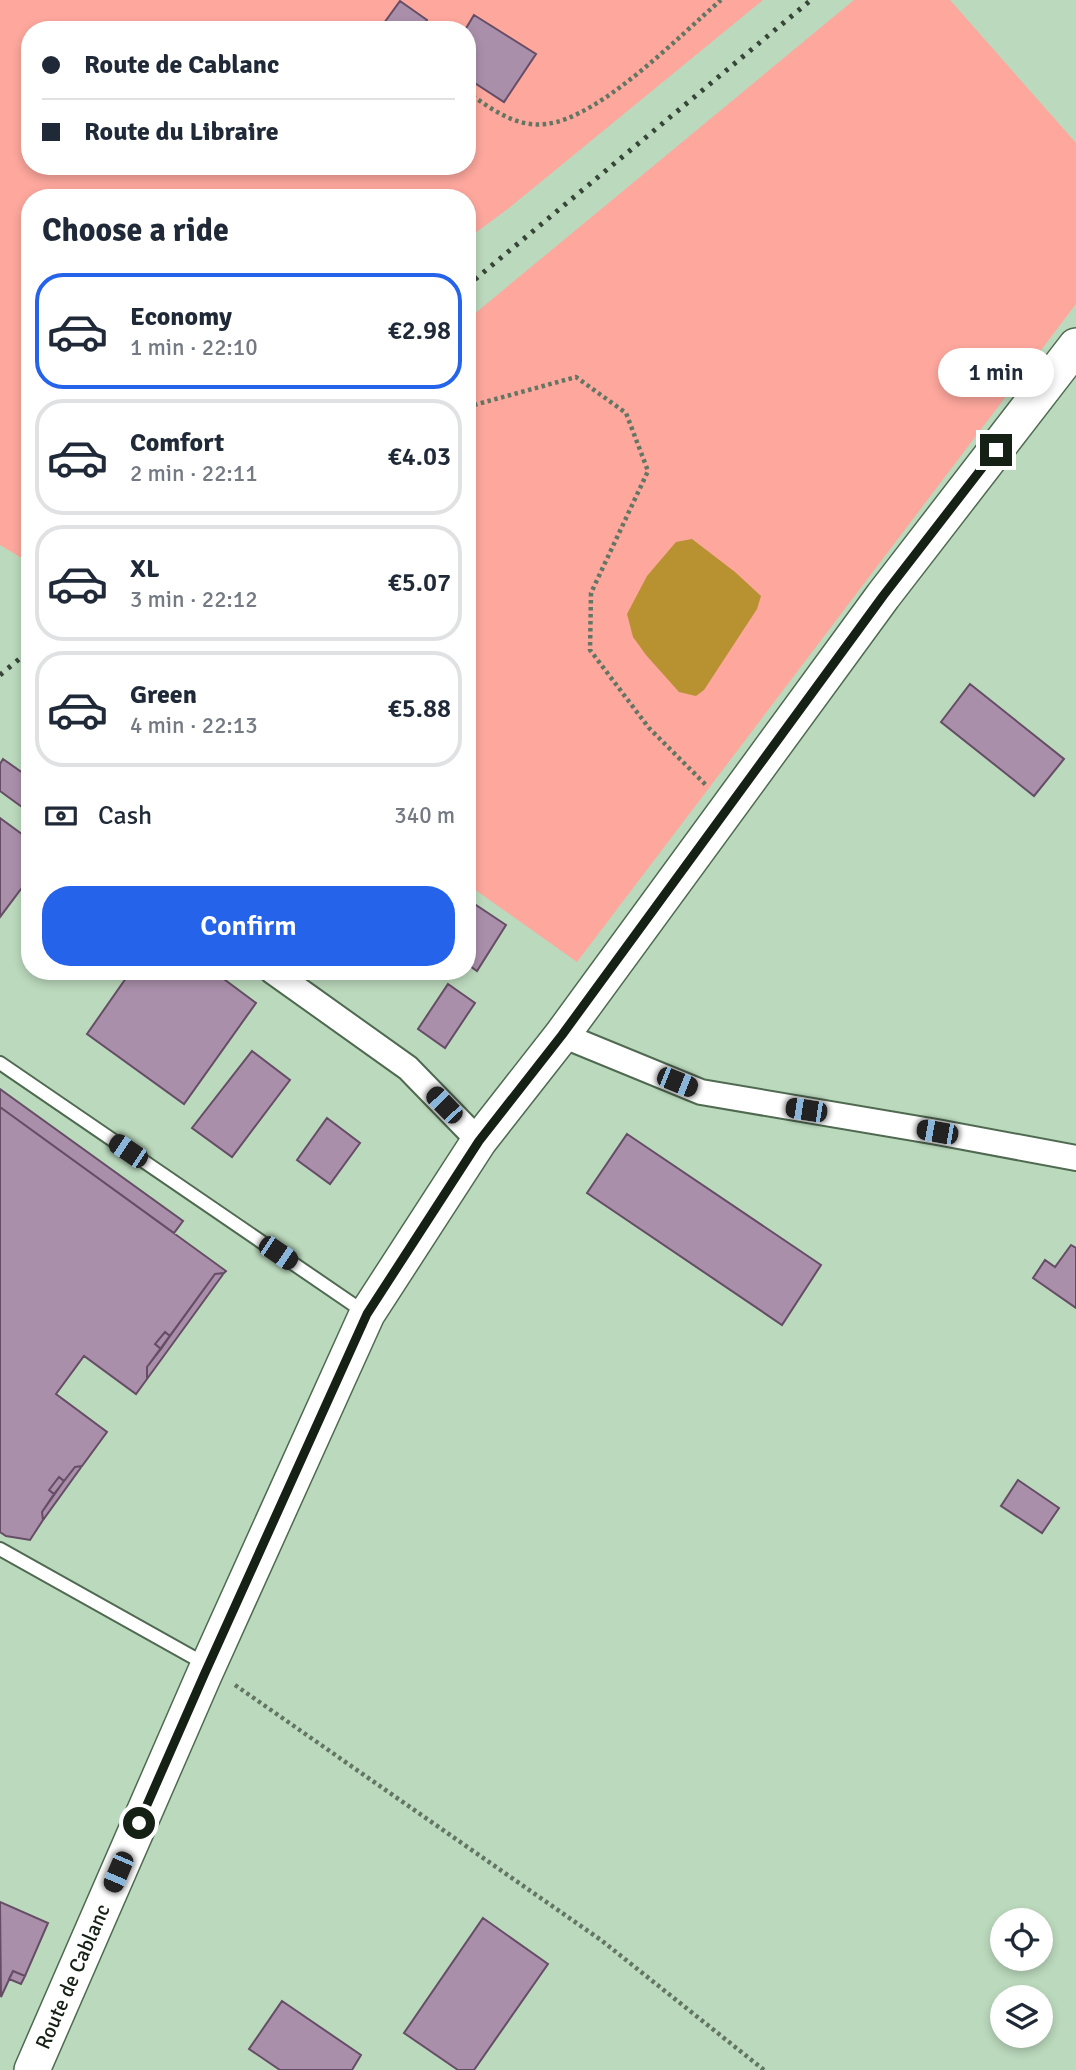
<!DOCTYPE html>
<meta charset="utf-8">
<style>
body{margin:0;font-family:Signika,sans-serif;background:#f2f2f3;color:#1f2937;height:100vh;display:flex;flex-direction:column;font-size:26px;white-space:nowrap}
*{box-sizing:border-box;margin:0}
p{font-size:23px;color:#747a83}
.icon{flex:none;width:38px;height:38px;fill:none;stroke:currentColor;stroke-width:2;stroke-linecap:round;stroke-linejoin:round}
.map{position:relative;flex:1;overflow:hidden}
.drawer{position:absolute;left:21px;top:189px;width:455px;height:791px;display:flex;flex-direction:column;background:#fff;border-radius:28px;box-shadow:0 4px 10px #0003}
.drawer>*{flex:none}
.hud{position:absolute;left:21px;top:21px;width:455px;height:154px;border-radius:28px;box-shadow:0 4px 10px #0003;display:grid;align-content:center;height:154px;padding:0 21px;background:#fff}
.tools{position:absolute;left:990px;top:1908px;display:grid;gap:14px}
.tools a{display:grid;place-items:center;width:63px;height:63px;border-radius:50%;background:#fff;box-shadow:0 4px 10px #0003;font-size:35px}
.end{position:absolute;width:32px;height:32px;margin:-16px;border:9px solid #162116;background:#fff;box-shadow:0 0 0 4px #fff}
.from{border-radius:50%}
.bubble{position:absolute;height:49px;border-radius:24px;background:#fff;box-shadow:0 4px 10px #0003;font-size:23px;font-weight:600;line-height:49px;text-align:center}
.car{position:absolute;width:21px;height:42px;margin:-21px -10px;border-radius:9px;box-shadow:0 0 5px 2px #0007;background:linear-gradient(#222 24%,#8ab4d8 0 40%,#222 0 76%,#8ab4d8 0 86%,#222 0)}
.hud b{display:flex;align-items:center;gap:24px;height:66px;font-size:26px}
.hud b+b{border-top:2px solid #e0e1e3}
.hud i{width:18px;height:18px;background:#1f2937}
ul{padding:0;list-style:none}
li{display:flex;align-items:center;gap:21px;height:116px;margin:0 14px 10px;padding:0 7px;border:4px solid #e0e1e3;border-radius:28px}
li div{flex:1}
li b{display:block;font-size:26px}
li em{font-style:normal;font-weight:600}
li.on{border-color:#2563eb}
li>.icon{width:63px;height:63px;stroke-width:1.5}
h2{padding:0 21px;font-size:32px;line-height:84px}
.pay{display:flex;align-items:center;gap:18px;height:77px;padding:0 21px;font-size:26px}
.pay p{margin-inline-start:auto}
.button{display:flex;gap:14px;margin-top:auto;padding:14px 21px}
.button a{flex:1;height:80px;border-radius:28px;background:#2563eb;color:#fff;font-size:28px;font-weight:600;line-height:80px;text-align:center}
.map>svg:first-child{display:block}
.green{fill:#fda79d;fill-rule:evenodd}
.water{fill:#b89231}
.building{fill:#aa8faa;stroke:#664d66;stroke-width:2}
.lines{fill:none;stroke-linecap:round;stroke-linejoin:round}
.lane-casing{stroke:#4f6a51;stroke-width:16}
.street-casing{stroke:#4f6a51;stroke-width:28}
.secondary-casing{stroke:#4f6a51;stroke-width:38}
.path{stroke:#627663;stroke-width:4.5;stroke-dasharray:3.5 3.5;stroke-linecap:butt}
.lane{stroke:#fff;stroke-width:12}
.street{stroke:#fff;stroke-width:24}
.secondary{stroke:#fff;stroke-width:35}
.rail{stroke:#364537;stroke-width:5;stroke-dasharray:3.5 7;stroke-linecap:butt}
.route{stroke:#162116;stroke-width:9}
.labels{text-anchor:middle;stroke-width:5;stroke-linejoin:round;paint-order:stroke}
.street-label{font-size:21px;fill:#162116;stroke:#e6f5e7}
</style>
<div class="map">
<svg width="1076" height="2070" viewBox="0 0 1076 2070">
<rect width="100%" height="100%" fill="#bbd9bd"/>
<path class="green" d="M0 0H763L509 208 467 239V198H30V563L0 545ZM30 30H467V166H30Z
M854 0H950L1076 143V304L577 962 467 884V320Z"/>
<path class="water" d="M692 539 735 572 761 596 757 609 704 690 696 696 679 692 646 655 633 637 627 614 647 576 676 542Z"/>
<path class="building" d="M400 1 427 20 421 30H379Z
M474 15 536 54 504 102 467 78V30H465Z
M970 684 1064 759 1034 796 941 722Z
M3 759 30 778V805L26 810 0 791V764Z
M0 818 30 840V877L0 917Z
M473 903 506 925 477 971 467 964V911Z
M131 971H213L256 1003 184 1104 87 1034Z
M448 984 475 1003 445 1048 418 1029Z
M252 1051 290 1080 232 1157 192 1128Z
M0 1089 183 1221 174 1233 0 1107Z
M0 1107 226 1271 224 1273 215 1274 170 1336 165 1332 155 1344 161 1349 147 1367V1379L136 1394 84 1356 56 1394 107 1432 82 1466 75 1467 64 1481 59 1477 49 1490 54 1494 42 1512 43 1520 30 1540 6 1536 0 1532Z
M327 1118 360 1143 330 1184 297 1160Z
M627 1134 821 1265 782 1325 587 1193Z
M1071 1245 1076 1248V1308L1033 1278 1045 1260 1055 1267Z
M224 1273 147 1379V1367L215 1274Z
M165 1332 170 1336 161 1349 155 1344Z
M82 1466 43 1520 42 1512 64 1481 75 1467Z
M59 1477 64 1481 54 1494 49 1490Z
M1018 1480 1059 1508 1042 1533 1001 1506Z
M0 1902 48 1923 25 1976 13 1971 1 1997Z
M483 1918 548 1964 474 2070H458L404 2033Z
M13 1971 25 1976 21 1984 9 1979Z
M282 2001 361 2055 352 2070H280L249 2049Z"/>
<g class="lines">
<defs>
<path id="lane" d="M0 1063 367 1314
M0 1549 207 1665"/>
<path id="street" d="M272 971 408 1068 479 1141
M562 1035 701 1092 937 1132 1076 1158"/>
<g id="secondary">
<path id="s1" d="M32 2070 204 1675 367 1314 479 1141 562 1035 883 596 1076 346"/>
</g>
</defs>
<use href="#lane" class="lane-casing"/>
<use href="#street" class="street-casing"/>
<use href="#secondary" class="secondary-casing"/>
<path class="path" d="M467 92C490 108 516 128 546 124 600 118 679 36 721 0
M474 405 576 377 626 413 648 471 591 593 590 650 649 728 706 785
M235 1685 601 1940 764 2070"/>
<use href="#lane" class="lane"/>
<use href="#street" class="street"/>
<use href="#secondary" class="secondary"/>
<path class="rail" d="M467 286 811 0
M0 675 30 650"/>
</g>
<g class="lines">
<path class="route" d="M139 1823 204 1675 367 1314 479 1141 562 1035 883 596 996 450"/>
</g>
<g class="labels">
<g class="street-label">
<text dy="7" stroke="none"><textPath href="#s1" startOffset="102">Route de Cablanc</textPath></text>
</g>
</g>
</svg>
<div class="tools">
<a><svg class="icon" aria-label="locate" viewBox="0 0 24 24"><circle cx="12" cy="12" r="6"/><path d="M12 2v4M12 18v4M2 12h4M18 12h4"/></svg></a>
<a><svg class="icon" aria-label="layers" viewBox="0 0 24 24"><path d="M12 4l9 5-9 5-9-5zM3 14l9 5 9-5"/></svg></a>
</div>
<i class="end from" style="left:139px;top:1823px"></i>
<i class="end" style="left:996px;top:450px"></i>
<div class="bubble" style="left:938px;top:348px;width:116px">1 min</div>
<i class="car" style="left:677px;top:1082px;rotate:112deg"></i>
<i class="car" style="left:444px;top:1105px;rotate:316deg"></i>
<i class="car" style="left:806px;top:1110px;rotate:279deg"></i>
<i class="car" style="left:937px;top:1132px;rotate:280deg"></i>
<i class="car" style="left:128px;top:1151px;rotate:304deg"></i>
<i class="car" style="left:278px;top:1253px;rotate:124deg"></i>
<i class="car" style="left:118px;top:1872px;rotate:203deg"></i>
<div class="hud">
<b><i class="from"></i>Route de Cablanc</b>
<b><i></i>Route du Libraire</b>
</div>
<section class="drawer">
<h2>Choose a ride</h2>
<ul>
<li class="on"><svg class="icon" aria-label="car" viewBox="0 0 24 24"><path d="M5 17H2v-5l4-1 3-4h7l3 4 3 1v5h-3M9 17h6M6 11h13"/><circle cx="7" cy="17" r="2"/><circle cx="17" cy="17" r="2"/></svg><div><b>Economy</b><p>1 min · 22:10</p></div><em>€2.98</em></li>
<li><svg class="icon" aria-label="car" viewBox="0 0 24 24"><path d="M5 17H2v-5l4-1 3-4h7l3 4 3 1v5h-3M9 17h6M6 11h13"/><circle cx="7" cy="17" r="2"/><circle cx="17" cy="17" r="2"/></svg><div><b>Comfort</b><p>2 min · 22:11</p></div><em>€4.03</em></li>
<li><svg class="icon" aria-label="car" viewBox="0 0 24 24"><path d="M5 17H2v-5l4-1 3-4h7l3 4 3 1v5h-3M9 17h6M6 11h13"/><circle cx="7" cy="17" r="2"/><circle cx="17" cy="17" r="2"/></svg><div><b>XL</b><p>3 min · 22:12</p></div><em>€5.07</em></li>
<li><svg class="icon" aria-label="car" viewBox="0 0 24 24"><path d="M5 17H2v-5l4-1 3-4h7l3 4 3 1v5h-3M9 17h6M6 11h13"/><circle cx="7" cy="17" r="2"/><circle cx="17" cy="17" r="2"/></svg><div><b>Green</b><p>4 min · 22:13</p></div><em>€5.88</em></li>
</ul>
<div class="pay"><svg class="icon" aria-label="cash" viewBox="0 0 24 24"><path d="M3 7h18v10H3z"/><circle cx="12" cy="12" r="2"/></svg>Cash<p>340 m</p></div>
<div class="button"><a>Confirm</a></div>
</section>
</div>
